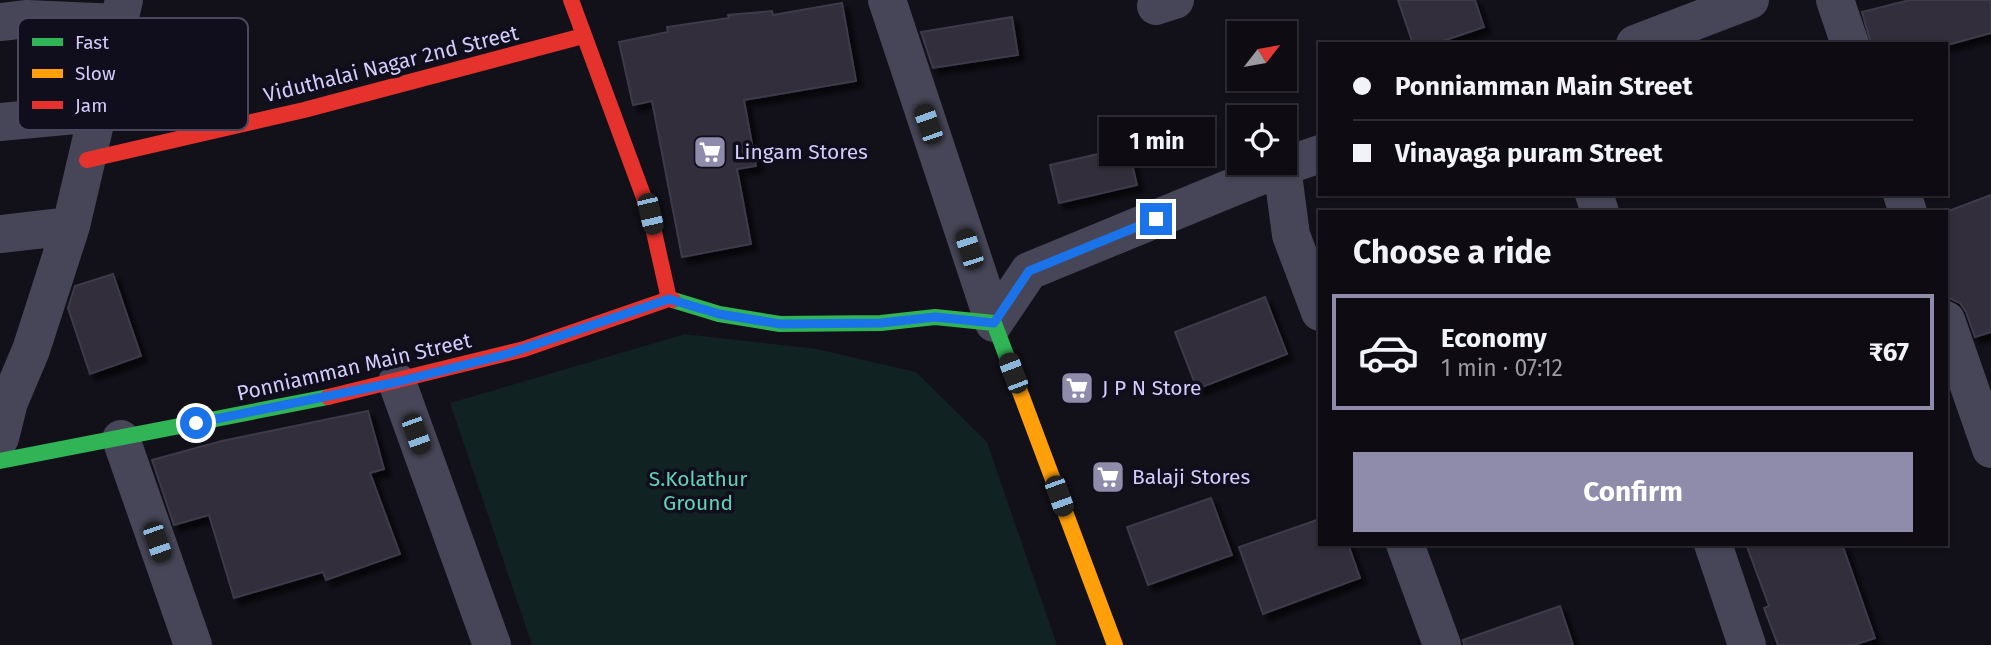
<!DOCTYPE html>
<meta charset="utf-8">
<style>
body{margin:0;font-family:"Fira Sans",sans-serif;background:#17151b;color:#f1f3f6;height:100vh;display:flex;flex-direction:column;font-size:26px;white-space:nowrap}
*{box-sizing:border-box;margin:0}
p{font-size:23px;color:#9b9b9f}
.icon{flex:none;width:38px;height:38px;fill:none;stroke:currentColor;stroke-width:2;stroke-linecap:round;stroke-linejoin:round}
.map{position:relative;flex:1;overflow:hidden}
.drawer{position:absolute;left:1318px;top:210px;width:630px;height:336px;display:flex;flex-direction:column;background:#0e0c12;border-radius:0px;box-shadow:0 2px 5px #0004,0 0 0 2px #2e2c32}
.drawer>*{flex:none}
.guide{position:absolute;left:1318px;top:42px;width:630px;height:154px;border-radius:0px;box-shadow:0 2px 5px #0004,0 0 0 2px #2e2c32;display:grid;align-content:center;height:154px;padding:0 35px;background:#0e0c12}
.needle{width:46px;rotate:59deg}
.buttons{position:absolute;left:1227px;top:21px;display:grid;gap:14px}
.buttons a{display:grid;place-items:center;width:70px;height:70px;border-radius:0px;background:#0e0c12;box-shadow:0 2px 5px #0004,0 0 0 2px #2e2c32;font-size:35px}
.end{position:absolute;width:32px;height:32px;margin:-16px;border:9px solid #1a73e8;background:#fff;box-shadow:0 0 0 4px #fff}
.from{border-radius:50%}
.bubble{position:absolute;height:49px;border-radius:0px;background:#0e0c12;box-shadow:0 2px 5px #0004,0 0 0 2px #2e2c32;font-size:23px;font-weight:700;line-height:49px;text-align:center}
.car{position:absolute;width:21px;height:42px;margin:-21px -10px;border-radius:9px;box-shadow:0 0 5px 2px #0007;background:linear-gradient(#222 24%,#8ab4d8 0 40%,#222 0 76%,#8ab4d8 0 86%,#222 0)}
.guide b{display:flex;align-items:center;gap:24px;height:66px;font-size:26px}
.guide b+b{border-top:2px solid #2e2c32}
.guide i{width:18px;height:18px;background:#f1f3f6}
ul{padding:0;list-style:none}
li{display:flex;align-items:center;gap:21px;height:116px;margin:0 14px 10px;padding:0 21px;border:4px solid transparent;border-radius:0px}
li div{flex:1}
li b{display:block;font-size:26px}
li em{font-style:normal;font-weight:700}
li.current{border-color:#8f8bab}
li>.icon{width:63px;height:63px;stroke-width:1.5}
h2{padding:0 35px;font-size:32px;line-height:84px}
.action{display:flex;gap:14px;margin-top:auto;padding:14px 35px}
.action a{flex:1;height:80px;border-radius:0px;background:#8f8bab;color:#fff;font-size:28px;font-weight:700;line-height:80px;text-align:center}
.map>svg:first-child{display:block}
.green{fill:#122}
.building{fill:#302e3b;stroke:#3e3b4b;stroke-width:2;filter:url(#shadow)}
.lines{fill:none;stroke-linecap:round;stroke-linejoin:round}
.street{stroke:#474658;stroke-width:38}
.fast{stroke:#30b455;stroke-width:16}
.slow{stroke:#ff9f0a;stroke-width:16}
.jam{stroke:#e5322d;stroke-width:16}
.route{stroke:#1a73e8;stroke-width:9}
.labels{text-anchor:middle;stroke-width:7;stroke-linejoin:round;paint-order:stroke}
.street-label{font-size:21px;fill:#d2cdfa;stroke:#100d1c}
.poi-label{font-size:21px;fill:#d2cdfa;stroke:#100d1c;text-anchor:start}
.park-label{font-size:21px;fill:#61d2b4;stroke:#100d1c}
.key{fill:#100d1c;stroke:#4a475f;stroke-width:2}
.key-label{font-size:19px;fill:#d2cdfa}
</style>
<div class="map">
<svg width="1991" height="645" viewBox="0 0 1991 645">
<defs>
<filter id="shadow"><feDropShadow dx="6" dy="6" stdDeviation="2" flood-color="#0009"/></filter>
</defs>
<rect width="100%" height="100%" fill="#121018"/>
<path class="green" d="M685 334 817 349 916 372 987 442 1057 645H532L450 403Z"/>
<path class="building" d="M1398 0H1475L1484 27 1434 44H1413Z
M1910 0H1991V33L1951 44H1871L1862 12Z
M842 3 856 81 744 100 756 166 737 169 751 244 682 257 652 101 633 105 619 42 668 32 667 27 729 18 728 15 772 11 773 15Z
M1012 17 1018 55 933 68 921 32Z
M1128 147 1137 185 1059 203 1050 165Z
M1991 195V332L1975 337 1966 312 1960 303 1949 298 1946 289V212Z
M113 274 141 356 90 374 68 308 75 286Z
M1265 297 1287 354 1197 389 1175 332Z
M368 411 384 469 370 473 400 554 326 580 323 572 234 598 209 515 174 525 152 460 222 441Z
M1211 498 1232 555 1148 585 1127 527Z
M1320 519V544H1348L1360 578 1263 614 1239 547Z
M1746 544H1842L1875 638 1854 645H1778L1764 608 1769 606Z
M1560 606 1573 645H1464L1463 640Z"/>
<g class="lines">
<path class="street" d="M887 0 994 323
M1835 0 1850 44
M1156 6 1175 0
M0 22 27 19 118 23
M1635 44 1750 0
M0 122 97 113
M1282 167 1291 235 1320 312
M1594 194 1600 212
M1902 194 1908 212
M0 234 71 226
M1946 320 1991 449
M994 323 1029 271 1282 167 1320 154
M397 382 492 645
M0 438 9 402 31 350 71 226 124 0
M121 439 193 645
M1405 544 1442 645
M1713 544 1747 645"/>
<path class="fast" d="M673 300 719 314 780 324 881 323 935 317 994 323 1016 381
M0 461 328 397"/>
<path class="slow" d="M1016 381 1115 645"/>
<path class="jam" d="M571 0 650 214 669 299 673 300
M87 160 304 110 583 36
M328 397 524 349 669 299"/>
</g>
<g class="lines">
<path class="route" d="M196 423 397 382 507 354 669 299 719 314 780 324 881 323 935 317 994 323 1029 271 1156 219"/>
</g>
<defs>
<symbol id="supermarket-square" viewBox="-11 -11 22 22"><rect x="-9" y="-9" width="18" height="18" rx="4" fill="#8f8bab" stroke="#100d1c"/><path d="M-6-5.5h2.5l.6 2H6L4.5 2H-2.5L-4.4-4H-6ZM-1.5 3.2a1.3 1.3 0 1 0 .1 0ZM3 3.2a1.3 1.3 0 1 0 .1 0Z" fill="#fff"/></symbol>
</defs>
<g fill-rule="evenodd">
<use href="#supermarket-square" x="691" y="133" width="38" height="38"/>
<use href="#supermarket-square" x="1058" y="369" width="38" height="38"/>
<use href="#supermarket-square" x="1089" y="458" width="38" height="38"/>
</g>
<g class="labels">
<g class="street-label">
<text transform="translate(391 64) rotate(-14)" y="7">Viduthalai Nagar 2nd Street</text>
<text transform="translate(354 367) rotate(-13)" y="7">Ponniamman Main Street</text>
</g>
<g class="poi-label">
<text x="734" y="159">Lingam Stores</text>
<text x="1102" y="395">J P N Store</text>
<text x="1132" y="484">Balaji Stores</text>
</g>
<g class="park-label">
<text x="698" y="486">S.Kolathur<tspan x="698" dy="24">Ground</tspan></text>
</g>
</g>
<rect x="18" y="18" width="230" height="112" rx="10" class="key"/>
<rect x="32" y="38" width="31" height="8" fill="#30b455"/>
<rect x="32" y="69" width="31" height="9" fill="#ff9f0a"/>
<rect x="32" y="101" width="31" height="8" fill="#e5322d"/>
<g class="key-label">
<text x="75" y="49">Fast</text>
<text x="75" y="80">Slow</text>
<text x="75" y="112">Jam</text>
</g>
</svg>
<div class="buttons">
<a><svg class="needle" viewBox="-14 -14 28 28"><path d="M0-13l5 13h-10z" fill="#e53935"/><path d="M0 13l5-13h-10z" fill="#9b9b9f"/></svg></a>
<a><svg class="icon" aria-label="locate" viewBox="0 0 24 24"><circle cx="12" cy="12" r="6"/><path d="M12 2v4M12 18v4M2 12h4M18 12h4"/></svg></a>
</div>
<i class="end from" style="left:196px;top:423px"></i>
<i class="end" style="left:1156px;top:219px"></i>
<div class="bubble" style="left:1099px;top:117px;width:116px">1 min</div>
<i class="car" style="left:928px;top:124px;rotate:341deg"></i>
<i class="car" style="left:650px;top:214px;rotate:167deg"></i>
<i class="car" style="left:969px;top:249px;rotate:342deg"></i>
<i class="car" style="left:1013px;top:373px;rotate:339deg"></i>
<i class="car" style="left:416px;top:434px;rotate:160deg"></i>
<i class="car" style="left:1059px;top:496px;rotate:160deg"></i>
<i class="car" style="left:157px;top:542px;rotate:161deg"></i>
<div class="guide">
<b><i class="from"></i>Ponniamman Main Street</b>
<b><i></i>Vinayaga puram Street</b>
</div>
<section class="drawer">
<h2>Choose a ride</h2>
<ul>
<li class="current"><svg class="icon" aria-label="car" viewBox="0 0 24 24"><path d="M5 17H2v-5l4-1 3-4h7l3 4 3 1v5h-3M9 17h6M6 11h13"/><circle cx="7" cy="17" r="2"/><circle cx="17" cy="17" r="2"/></svg><div><b>Economy</b><p>1 min · 07:12</p></div><em>₹67</em></li>
</ul>
<div class="action"><a>Confirm</a></div>
</section>
</div>
